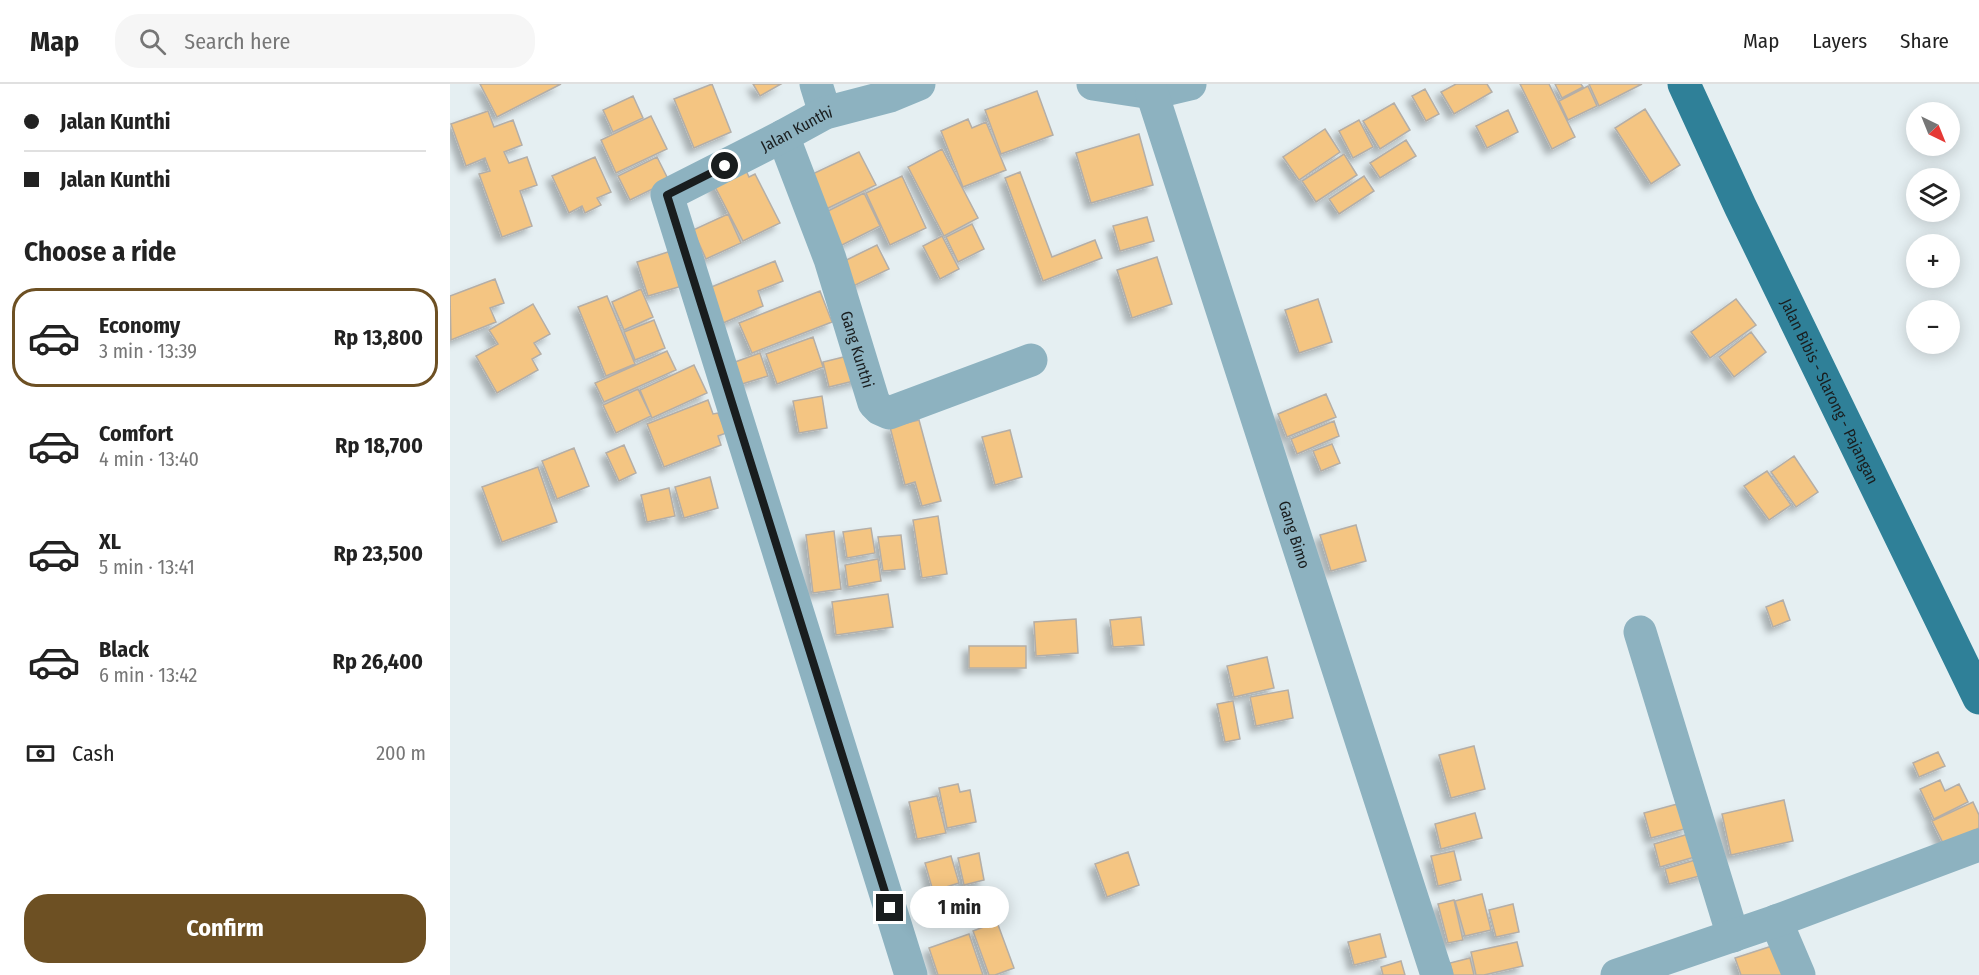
<!DOCTYPE html>
<meta charset="utf-8">
<style>
body{margin:0;font-family:"Fira Sans Condensed",sans-serif;background:#f6f6f6;color:#222;height:100vh;display:flex;flex-direction:column;font-size:22px;white-space:nowrap}
*{box-sizing:border-box;margin:0}
p{font-size:20px;color:#767676}
.icon{flex:none;width:33px;height:33px;fill:none;stroke:currentColor;stroke-width:2;stroke-linecap:round;stroke-linejoin:round}
.map{position:relative;flex:1;overflow:hidden}
.panel{display:flex;flex-direction:column;background:#fff;width:450px}
.panel>*{flex:none}
.hud{display:grid;align-content:center;height:132px;padding:0 24px;background:#fff}
.needle{width:39px;rotate:137deg}
.fabs{position:absolute;left:1456px;top:18px;display:grid;gap:12px}
.fabs a{display:grid;place-items:center;width:54px;height:54px;border-radius:50%;background:#fff;box-shadow:0 3px 15px #0003;font-size:30px}
.end{position:absolute;width:27px;height:27px;margin:-14px;border:8px solid #191d1e;background:#fff;box-shadow:0 0 0 3px #fff}
.from{border-radius:50%}
.bubble{position:absolute;height:42px;border-radius:21px;background:#fff;box-shadow:0 3px 15px #0003;font-size:20px;font-weight:700;line-height:42px;text-align:center}
.hud b{display:flex;align-items:center;gap:21px;height:57px;font-size:22px}
.hud b+b{border-top:2px solid #e0e0e0}
.hud i{width:15px;height:15px;background:#222}
ul{padding:0;list-style:none}
li{display:flex;align-items:center;gap:18px;height:99px;margin:0 12px 9px;padding:0 12px;border:3px solid transparent;border-radius:24px}
li div{flex:1}
li b{display:block;font-size:22px}
li em{font-style:normal;font-weight:700}
li.on{border-color:#6d5023}
li>.icon{width:54px;height:54px;stroke-width:1.5}
h2{padding:0 24px;font-size:27px;line-height:72px}
.pay{display:flex;align-items:center;gap:15px;height:66px;padding:0 24px;font-size:22px}
.pay p{margin-inline-start:auto}
.cta{display:flex;gap:12px;margin-top:auto;padding:12px 24px}
.cta a{flex:1;height:69px;border-radius:24px;background:#6d5023;color:#fff;font-size:24px;font-weight:700;line-height:69px;text-align:center}
header{display:flex;align-items:center;gap:36px;box-sizing:border-box;height:84px;padding:0 30px;background:#fff;border-bottom:2px solid #e0e0e0}
header strong{font-size:28px}
nav{display:flex;gap:33px;margin-inline-start:auto;font-size:21px}
.search{width:420px;height:54px;background:#f6f6f6;display:flex;align-items:center;gap:15px;box-sizing:border-box;padding:0 21px;border-radius:24px;color:#767676;font-size:22px}
main{display:flex;flex:1;min-height:0}
.map>svg:first-child{display:block}
.building{fill:#f4c582;stroke:#b4aea7;stroke-width:1.5;filter:url(#shadow)}
.lines{fill:none;stroke-linecap:round;stroke-linejoin:round}
.minor{stroke:#8db2c0;stroke-width:33}
.major{stroke:#2f8098;stroke-width:33}
.route{stroke:#191d1e;stroke-width:8}
.labels{text-anchor:middle;stroke-width:4.5;stroke-linejoin:round;paint-order:stroke}
.street-label{font-size:16px;fill:#191d1e;stroke:#e5eff2}
</style>
<header>
<strong>Map</strong>
<div class="search"><svg class="icon" aria-label="search" viewBox="0 0 24 24"><circle cx="10" cy="10" r="6"/><path d="M15 15l6 6"/></svg>Search here</div>
<nav><a>Map</a><a>Layers</a><a>Share</a></nav>
</header>
<main>
<section class="panel">
<div class="hud">
<b><i class="from"></i>Jalan Kunthi</b>
<b><i></i>Jalan Kunthi</b>
</div>
<h2>Choose a ride</h2>
<ul>
<li class="on"><svg class="icon" aria-label="car" viewBox="0 0 24 24"><path d="M5 17H2v-5l4-1 3-4h7l3 4 3 1v5h-3M9 17h6M6 11h13"/><circle cx="7" cy="17" r="2"/><circle cx="17" cy="17" r="2"/></svg><div><b>Economy</b><p>3 min · 13:39</p></div><em>Rp 13,800</em></li>
<li><svg class="icon" aria-label="car" viewBox="0 0 24 24"><path d="M5 17H2v-5l4-1 3-4h7l3 4 3 1v5h-3M9 17h6M6 11h13"/><circle cx="7" cy="17" r="2"/><circle cx="17" cy="17" r="2"/></svg><div><b>Comfort</b><p>4 min · 13:40</p></div><em>Rp 18,700</em></li>
<li><svg class="icon" aria-label="car" viewBox="0 0 24 24"><path d="M5 17H2v-5l4-1 3-4h7l3 4 3 1v5h-3M9 17h6M6 11h13"/><circle cx="7" cy="17" r="2"/><circle cx="17" cy="17" r="2"/></svg><div><b>XL</b><p>5 min · 13:41</p></div><em>Rp 23,500</em></li>
<li><svg class="icon" aria-label="car" viewBox="0 0 24 24"><path d="M5 17H2v-5l4-1 3-4h7l3 4 3 1v5h-3M9 17h6M6 11h13"/><circle cx="7" cy="17" r="2"/><circle cx="17" cy="17" r="2"/></svg><div><b>Black</b><p>6 min · 13:42</p></div><em>Rp 26,400</em></li>
</ul>
<div class="pay"><svg class="icon" aria-label="cash" viewBox="0 0 24 24"><path d="M3 7h18v10H3z"/><circle cx="12" cy="12" r="2"/></svg>Cash<p>200 m</p></div>
<div class="cta"><a>Confirm</a></div>
</section>
<div class="map">
<svg width="1529" height="891" viewBox="0 0 1529 891">
<defs>
<filter id="shadow"><feDropShadow dx="-5.5" dy="5.5" stdDeviation="3" flood-color="#0004"/></filter>
</defs>
<rect width="100%" height="100%" fill="#e5eff2"/>
<path class="building" d="M30 0H111L47 33Z
M262 0 281 48 244 64 224 15Z
M303 0H331L310 12Z
M1006 0H1037L1042 8 1004 30 991 8Z
M1070 0H1099L1125 53 1102 65Z
M1105 0H1131L1133 3 1112 14Z
M1139 0H1192L1149 22Z
M1138 2 1147 22 1118 36 1109 17Z
M975 5 989 30 976 37 962 12Z
M587 7 603 51 551 70 535 26Z
M183 12 193 34 163 48 153 26Z
M944 19 960 46 930 65 913 37Z
M1195 25 1230 81 1201 100 1165 44Z
M1058 26 1068 48 1037 64 1026 42Z
M38 27 44 43 63 36 72 61 54 68 59 79 77 73 87 101 70 107 82 142 52 153 29 90 40 87 35 74 16 82 1 40Z
M201 32 217 65 166 89 151 56Z
M518 35 522 44 536 38 556 86 513 103 491 47Z
M909 36 923 63 903 74 889 47Z
M875 45 890 68 849 96 833 73Z
M689 50 703 101 641 119 626 69Z
M956 56 966 72 930 94 920 79Z
M492 65 528 134 494 152 458 83Z
M409 68 426 101 370 128 354 94Z
M894 70 907 91 866 118 852 97Z
M145 73 161 108 147 114 151 121 135 129 132 122 119 129 102 92Z
M207 73 219 97 180 116 168 92Z
M293 80 299 93 305 90 330 139 293 157 261 95Z
M570 88 602 173 645 156 652 174 593 197 555 94Z
M452 92 476 144 440 161 416 109Z
M914 92 924 107 889 130 879 115Z
M414 109 430 142 386 164 370 131Z
M278 130 291 159 256 175 243 146Z
M697 133 704 157 670 167 663 142Z
M522 140 534 165 508 178 496 153Z
M492 152 509 185 490 195 473 162Z
M427 161 439 185 395 206 384 182Z
M221 167 232 202 198 212 187 178Z
M707 173 722 220 682 234 667 186Z
M325 177 333 197 308 207 313 222 273 239 259 204Z
M45 195 54 219 40 224 46 238 1 256 0 212Z
M191 205 203 233 174 246 162 218Z
M370 207 382 238 302 269 289 239Z
M157 212 185 280 156 292 128 223Z
M868 215 882 258 849 269 835 226Z
M1286 215 1306 241 1260 274 1241 248Z
M83 220 100 250 84 259 91 270 82 275 88 286 47 309 26 272 48 260 39 246Z
M204 236 215 264 185 276 174 248Z
M1301 248 1316 268 1284 293 1269 273Z
M363 253 373 283 327 300 316 270Z
M217 267 226 286 154 318 145 299Z
M310 269 318 292 292 300 285 278Z
M406 270 412 295 379 303 373 278Z
M244 281 257 309 202 334 190 306Z
M188 305 201 332 166 349 153 321Z
M876 310 886 333 837 353 828 330Z
M372 312 377 344 349 349 343 317Z
M258 316 263 330 268 329 276 349 268 352 271 361 214 383 197 340Z
M469 336 491 417 472 422 465 398 455 401 440 343Z
M884 337 889 352 847 370 841 355Z
M560 346 572 393 545 401 532 353Z
M882 360 890 379 871 387 863 367Z
M174 361 186 389 169 397 156 369Z
M124 364 139 402 107 415 92 377Z
M1344 372 1368 408 1346 423 1321 388Z
M88 383 107 438 52 458 32 403Z
M1317 387 1341 421 1319 436 1294 402Z
M260 393 268 424 234 434 225 403Z
M219 404 225 432 197 438 191 411Z
M488 432 497 490 472 494 463 436Z
M906 441 916 477 881 487 870 451Z
M421 444 425 469 397 474 393 448Z
M384 447 391 505 363 509 356 451Z
M451 451 455 485 433 487 428 453Z
M428 475 431 497 398 503 395 481Z
M438 510 443 543 386 551 382 518Z
M1333 516 1340 536 1323 543 1316 523Z
M691 533 694 561 663 563 660 536Z
M626 535 628 569 586 572 584 538Z
M519 562H576V584H519Z
M817 573 824 604 784 613 777 582Z
M838 606 843 634 806 642 800 613Z
M783 617 790 655 775 658 767 620Z
M1024 662 1035 705 1001 714 989 671Z
M1488 668 1495 682 1469 693 1463 679Z
M1490 696 1495 707 1509 700 1518 718 1484 735 1470 705Z
M508 700 510 708 520 706 526 738 497 744 489 704Z
M487 712 496 749 467 755 459 718Z
M1334 716 1343 757 1281 771 1272 730Z
M1523 718 1529 731V744L1494 761 1482 737Z
M1231 719 1238 744 1201 754 1194 729Z
M1025 729 1032 754 991 765 985 740Z
M1242 749 1248 772 1210 783 1204 760Z
M1004 767 1011 796 988 802 981 772Z
M678 768 689 801 657 813 645 780Z
M529 769 534 796 514 801 508 774Z
M501 772 509 799 483 807 475 779Z
M1252 774 1257 790 1219 800 1215 785Z
M1032 810 1041 846 1015 852 1005 817Z
M1004 816 1013 856 998 859 988 820Z
M1063 820 1069 848 1046 853 1039 826Z
M547 838 564 884 545 891H539L523 847Z
M519 850 533 891H488L479 864Z
M930 850 936 873 904 881 898 858Z
M1067 858 1073 882 1034 891H1026L1021 868Z
M1325 861 1335 891H1291L1285 874Z
M1020 874 1024 891H1003L1000 879Z
M951 877 955 891H933L931 883Z"/>
<g class="lines">
<g class="minor">
<path d="M366 0 375 29"/>
<path d="M643 0 702 9 740 0"/>
<path id="s1" d="M702 9 987 891"/>
<path id="s2" d="M333 52 380 175 424 319 430 325 439 329 581 276"/>
<path d="M1190 548 1283 852"/>
<path d="M1326 837 1349 891"/>
<path id="s3" d="M461 891 217 111 333 52 375 29 440 12 469 0"/>
<path d="M1167 891 1326 837 1529 761"/>
</g>
<path class="major" id="s4" d="M1234 0 1290 122 1529 614"/>
</g>
<g class="lines">
<path class="route" d="M275 82 217 111 440 824"/>
</g>
<g class="labels">
<g class="street-label">
<text dy="6" stroke="none"><textPath href="#s3" startOffset="963">Jalan Kunthi</textPath></text>
<text dy="6" stroke="none"><textPath href="#s2" startOffset="226">Gang Kunthi</textPath></text>
<text dy="6" stroke="none"><textPath href="#s4" startOffset="340">Jalan Bibis - Slarong - Pajangan</textPath></text>
<text dy="6" stroke="none"><textPath href="#s1" startOffset="464">Gang Bimo</textPath></text>
</g>
</g>
</svg>
<div class="fabs">
<a><svg class="needle" viewBox="-14 -14 28 28"><path d="M0-13l5 13h-10z" fill="#e53935"/><path d="M0 13l5-13h-10z" fill="#767676"/></svg></a>
<a><svg class="icon" aria-label="layers" viewBox="0 0 24 24"><path d="M12 4l9 5-9 5-9-5zM3 14l9 5 9-5"/></svg></a>
<a>+</a>
<a>−</a>
</div>
<i class="end from" style="left:275px;top:82px"></i>
<i class="end" style="left:440px;top:824px"></i>
<div class="bubble" style="left:460px;top:802px;width:99px">1 min</div>
</div>
</main>
